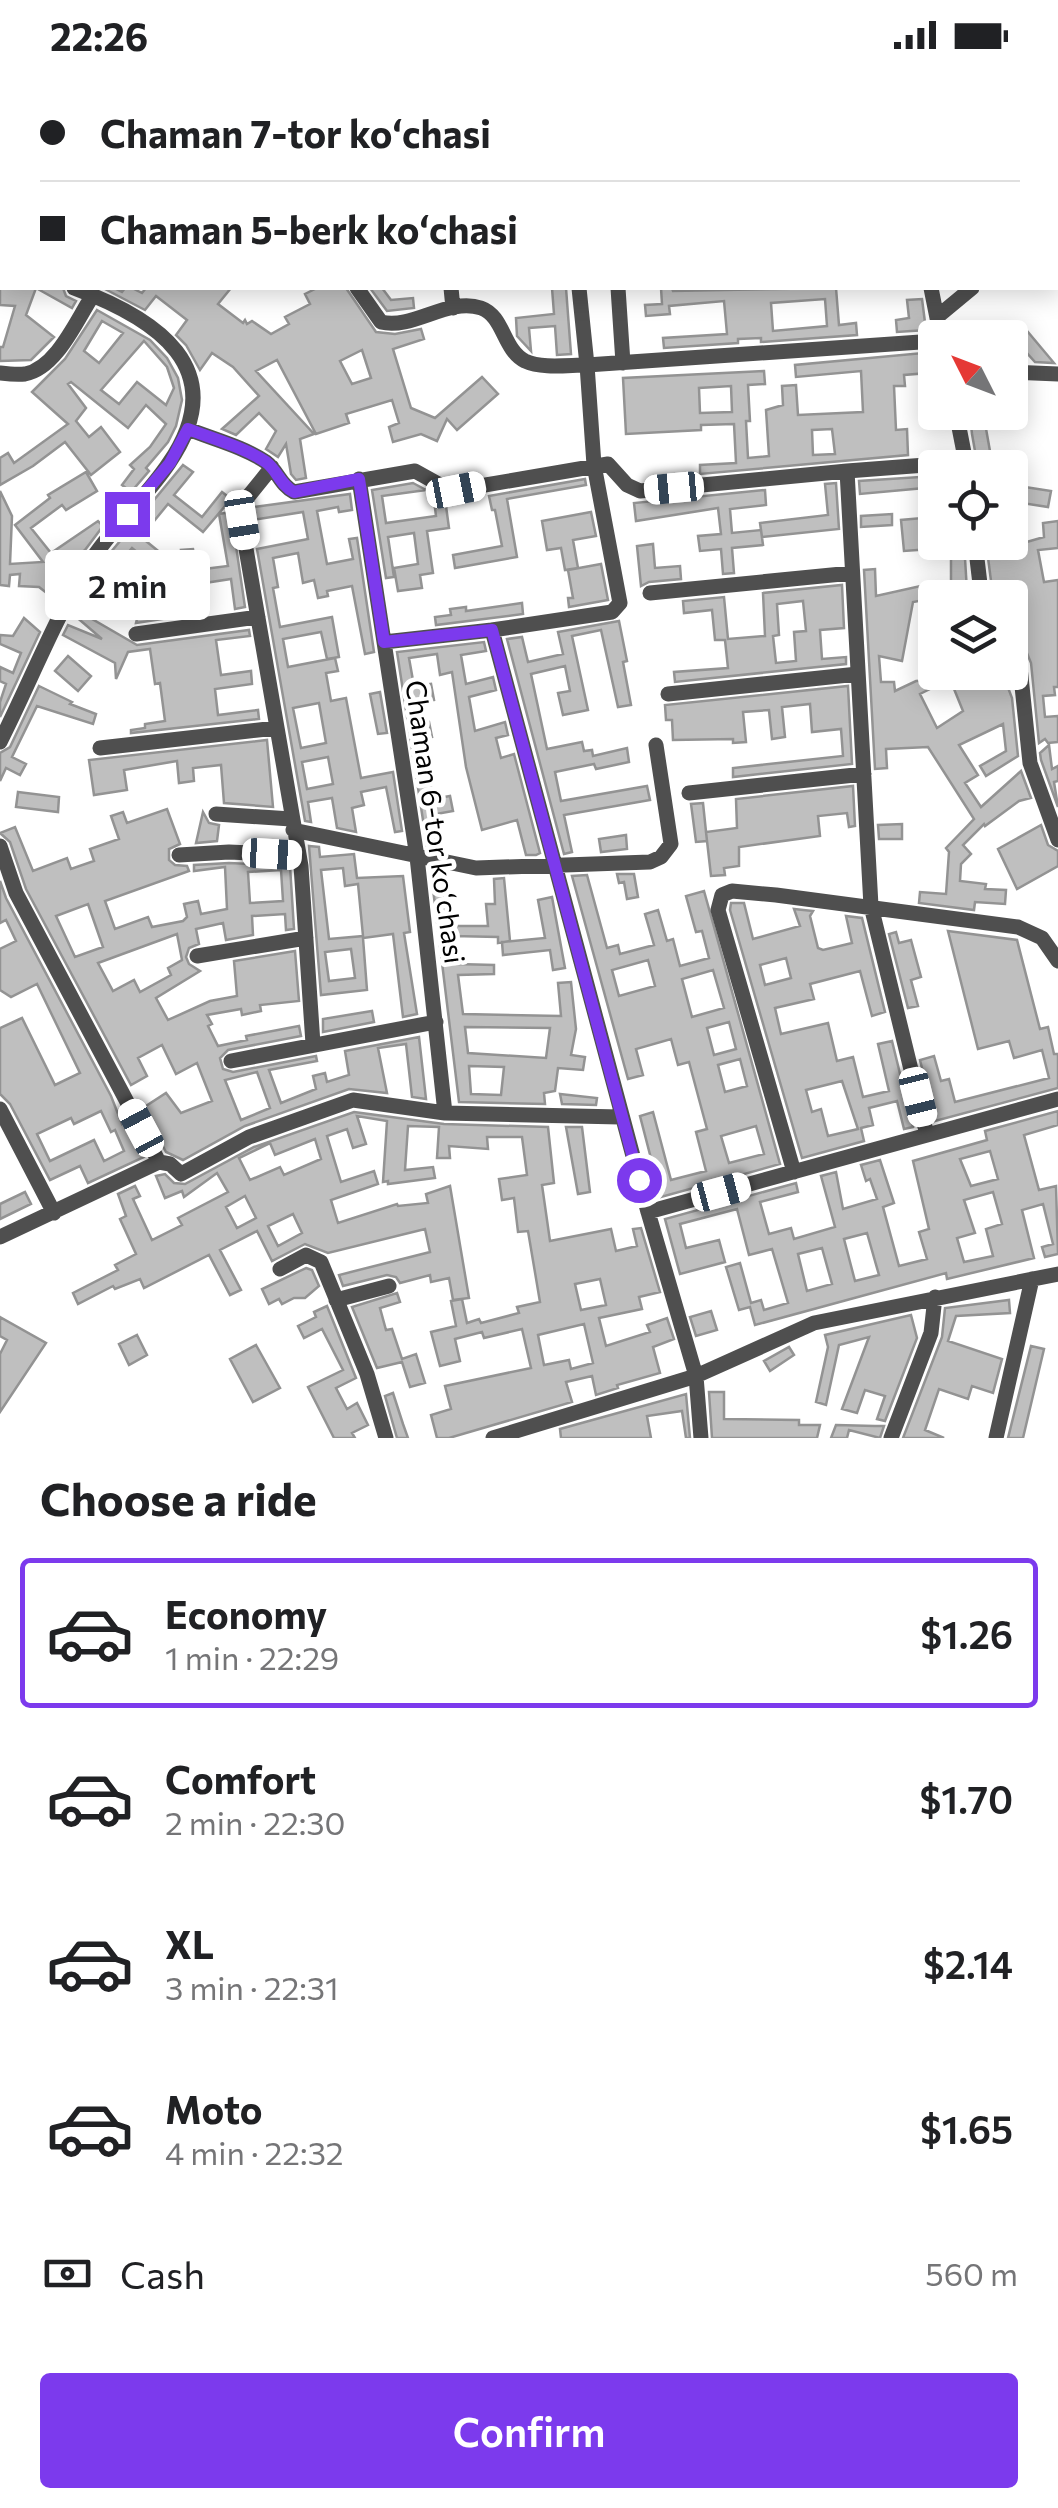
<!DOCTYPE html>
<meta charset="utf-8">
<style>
body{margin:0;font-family:Commissioner,sans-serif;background:#f2f2f2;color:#202124;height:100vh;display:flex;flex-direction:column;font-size:38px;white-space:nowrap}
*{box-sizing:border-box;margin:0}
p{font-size:32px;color:#757577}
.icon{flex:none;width:55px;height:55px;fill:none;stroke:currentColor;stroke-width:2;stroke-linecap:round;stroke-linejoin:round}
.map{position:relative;height:1368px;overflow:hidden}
.drawer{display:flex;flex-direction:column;background:#fff;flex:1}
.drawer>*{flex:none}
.guide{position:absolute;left:0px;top:0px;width:1060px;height:220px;box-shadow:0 5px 25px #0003;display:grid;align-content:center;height:220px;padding:0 40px;background:#fff}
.needle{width:65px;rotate:312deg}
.controls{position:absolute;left:918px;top:250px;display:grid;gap:20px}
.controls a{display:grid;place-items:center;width:110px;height:110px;border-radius:10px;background:#fff;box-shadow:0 5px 25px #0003;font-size:50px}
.end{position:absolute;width:45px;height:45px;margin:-22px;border:12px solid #7c3aed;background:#fff;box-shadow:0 0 0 5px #fff}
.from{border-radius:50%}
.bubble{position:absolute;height:70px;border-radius:10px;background:#fff;box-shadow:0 5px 25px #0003;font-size:32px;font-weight:600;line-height:70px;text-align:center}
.car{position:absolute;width:30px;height:60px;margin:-30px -15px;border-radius:12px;box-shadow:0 0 8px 2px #0007;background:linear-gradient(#fff 24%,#345 0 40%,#fff 0 76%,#345 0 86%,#fff 0)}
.guide b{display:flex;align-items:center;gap:35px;height:95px;font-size:38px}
.guide b+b{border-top:2px solid #e0e0e0}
.guide i{width:25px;height:25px;background:#202124}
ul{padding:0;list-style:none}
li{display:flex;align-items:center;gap:30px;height:150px;margin:0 20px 15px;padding:0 20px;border:5px solid transparent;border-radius:10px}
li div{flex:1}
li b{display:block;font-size:38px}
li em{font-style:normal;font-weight:600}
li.active{border-color:#7c3aed}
li>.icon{width:90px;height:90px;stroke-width:1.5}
h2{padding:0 40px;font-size:45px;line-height:120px}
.pay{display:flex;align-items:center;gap:25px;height:110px;padding:0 40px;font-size:38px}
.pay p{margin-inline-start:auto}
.cta{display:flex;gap:20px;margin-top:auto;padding:20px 40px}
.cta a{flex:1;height:115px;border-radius:10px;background:#7c3aed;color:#fff;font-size:40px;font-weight:600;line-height:115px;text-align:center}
.status{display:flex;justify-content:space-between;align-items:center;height:70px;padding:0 50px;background:#fff;direction:ltr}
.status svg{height:28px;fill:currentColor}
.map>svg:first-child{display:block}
.building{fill:#bfbfbf;stroke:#939393;stroke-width:2.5;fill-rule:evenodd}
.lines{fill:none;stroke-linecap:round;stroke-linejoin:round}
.minor{stroke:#4f4f4f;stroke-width:15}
.route{stroke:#7c3aed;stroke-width:12}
.labels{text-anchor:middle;stroke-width:9;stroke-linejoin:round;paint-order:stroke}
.street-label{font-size:28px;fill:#000;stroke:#fff}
</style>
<div class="status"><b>22:26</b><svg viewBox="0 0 49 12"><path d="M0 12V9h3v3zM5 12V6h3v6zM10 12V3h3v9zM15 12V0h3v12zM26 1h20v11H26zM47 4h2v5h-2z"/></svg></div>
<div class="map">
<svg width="1058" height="1368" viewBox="0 0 1058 1368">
<rect width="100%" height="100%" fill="#fff"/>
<path class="building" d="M0 218H63L66 226 76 231 72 238 36 218 26 245 54 267 31 290 0 291V277H3L15 236 0 235Z
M103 218H114L122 222 125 218H132L142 223 146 218H231L218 234 243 253 245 250 247 254 252 251 271 264 289 254 285 247 310 234 305 224 317 218H346L376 262 395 264 421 259 424 269 393 279 411 338 435 348 482 307 498 324 457 360 447 349 437 371 421 364 393 372 389 357 399 353 392 330 346 344 349 353 316 364 277 290 256 301 314 364 300 369 306 408 296 410 291 404 286 374 278 387 266 379 276 361 259 343 236 365 222 359 259 326 233 297 212 283 200 300 186 275 176 265 187 250 156 226 145 240ZM362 280 371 308 352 314 340 291Z
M370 218H382L391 230 413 228 414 238 387 241Z
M552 218H566L571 284 557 285 555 256 529 258 531 281 517 266 516 248 554 244Z
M661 218H672L673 221 836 218 839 255 856 253 857 265 761 272V268L738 269V273L664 278 663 268 727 264 724 231 669 236 670 244 646 246 645 235 662 234ZM825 229 827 256 773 261 771 233Z
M922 229 926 260 897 262 896 250 909 248 907 230Z
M97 240 150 270 167 288 178 308 182 330 176 356 168 372 146 398 149 401 131 422 122 415 134 399 130 395 150 377 166 354 146 335 128 358 71 312 68 314 86 338 76 351 89 367 101 357 120 382 91 405 65 372 33 396 0 415V388L8 383 14 393 68 354 32 322 65 289ZM102 251 123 263 99 293 84 281ZM144 271 167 297 174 318 166 335 137 312 119 334 101 320Z
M1028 262 1054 293 1035 292 1017 272Z
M923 283 927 289 928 303 904 305 905 316H894L896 360 907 359 908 385 700 404V395L736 393 734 354 701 355V360L626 364 623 308 764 301 765 314 748 315 750 351H746L748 388 769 386 766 340 783 335 782 316 796 315 798 345 863 342 861 301 796 307 795 295ZM731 316 732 342 700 343 699 318ZM832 359 835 384 813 385 812 360Z
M985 353 993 398H978L972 364 971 355Z
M183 395 193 402 174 425 202 447 222 422 231 429 203 462 168 434 141 467 184 502 181 480 193 479 196 500 228 496 219 444 231 442 245 537 235 539 231 509 198 514 196 504 166 506 132 478 107 508 151 532 145 544 201 536 202 543 136 553 138 545 99 524 87 546 137 575 249 560 250 566 216 570 221 605 251 601 252 614 215 619 218 645 258 640 259 649 131 663V660L145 658V654L165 651 160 613 155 614 150 579 128 582 116 609 115 593 63 565 68 555 102 569 74 545 106 488Z
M86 402 97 421 66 440 62 435 31 458 51 483 98 451 103 456 85 480 61 494 68 499 48 524 39 517 19 516 20 504 10 505 9 516 0 515V421L12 446 10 494 43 492 15 455 50 428 48 425Z
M935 406V417L860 424 859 411Z
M585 409 586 415 507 429 517 487 455 498 453 485 502 476 495 440H492L489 426Z
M413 413 426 420 382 426 386 453 436 446 435 438 446 436 449 458 427 461 433 503 420 505 422 518 398 521 394 498 418 494 414 463 388 467 394 507 386 508 372 420Z
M836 413 839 459 762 467 760 453 828 445 825 414Z
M1025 417 1051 421 1048 437 1022 433Z
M765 420 766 435 730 439 732 463 761 460 763 475 732 478 734 503 723 504 721 479 700 481 698 466 721 464 718 438 636 451 634 433Z
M350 424 352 440 339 442 338 437 317 441 327 494 353 489 349 469 357 468 374 582 365 584 352 516 327 521 328 526 318 528 314 510 303 513 298 483 273 488 278 517 273 518 280 557 332 547 339 587 327 589 321 562 283 569 288 597 335 588 338 601 326 603 331 631 346 628 361 708 393 702 402 761 395 762 386 717 361 722 364 735 352 738 356 762 337 758 332 728 308 732 311 752 305 751 257 479 308 469 303 442 252 450 254 437ZM319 633 326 673 301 678 293 638ZM328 687 333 714 307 719 302 692Z
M591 442 596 466 573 470 578 498 565 500 561 478 547 480 542 451Z
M892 444V455L861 457V446Z
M922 448 924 467 930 466 931 479 904 481 901 450Z
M1058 451V478L1038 480 1044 512 1058 510V617H1054L1055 625 1043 626 1045 647 1058 646V672L1048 673 1045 669 1039 673 1031 593 1020 566 1010 560V528H999L991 511 986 472 1015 478 1016 475 1044 467 1043 453Z
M951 472H964L967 521 951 525Z
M653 474 655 498 680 496 681 509 649 512 641 516 637 476Z
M601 494 608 530 569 537 568 528H573L568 500Z
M875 499 876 526 934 513 935 528 913 532 902 591 879 586 881 612H894L895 621 916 611 950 609 920 624 937 658 963 641 950 609 973 607V602H1002L1012 628 1018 686 986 706 980 696 1006 681 1003 654 959 675 978 705 965 713 981 737 1021 701 1031 728 1019 731 985 756 984 754 963 775 971 784 961 794 960 811 986 814 985 819 1006 820 1005 834 975 832 974 840 919 833 920 822 946 824 949 782 946 778 974 749 928 677 886 679 887 698 875 699 864 500Z
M842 515 844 558 820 560 822 589 846 587V594L675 612 674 602 728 598 725 570H715L712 540 684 543 683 531 724 527 728 569 765 566 763 523ZM803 531 806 561 794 562 796 591 776 593 773 566 779 565 777 534Z
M522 533 523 544 436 555 435 547 451 545 450 539 466 537V541Z
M24 548 40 562 0 647V632L6 614 0 611V597L13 603 21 583 0 574V565L13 566Z
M619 551 627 591 623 592 631 635 618 637 601 560 572 566 588 640 563 645 558 623 570 621 565 596 531 604 547 679 582 672 584 681 592 680 593 686 627 678 629 692 596 699 594 694 555 702 561 731 647 716 650 730 564 745 572 782 564 784 507 569 522 567 528 592 563 584 558 562Z
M484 572 486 581 461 585 466 614 493 607 496 620 469 627 475 661 505 652 508 665 496 668 501 688 514 684 540 783 536 785H526L517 750 482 760 466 697 452 602 440 605 437 584 409 588 414 616 431 614 434 630 417 633 420 654 429 652 432 667 423 668 433 729 450 726 453 741 436 744 441 775 427 776 397 582Z
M68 586 91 606 78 621 55 601Z
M39 616 72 632 70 634 96 644 93 654 37 636 12 687 26 694 20 705 6 698 0 711V683L10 677Z
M848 616 852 694 733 707V698L843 686 841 659 812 662 810 634 782 637 785 667 772 669 769 640 743 642 746 672 733 673V669L673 670 672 650H666L665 635Z
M380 622 387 663 378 664 370 624Z
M267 670 273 737 224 733 221 695 193 698 194 711 179 713 177 691 124 700 127 720 94 725 89 690Z
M1049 675 1052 699 1058 696V711L1054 712 1058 737 1041 690 1040 683Z
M853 716 855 756 849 757 847 743 818 746 820 766 739 777V796L724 798 725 805 711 806 706 762 737 758 736 729Z
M18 722 59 727 58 742 16 737Z
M703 733 707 771 696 772 691 734Z
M167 739 180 774 169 779V790L175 795 187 796 189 801 105 831 115 859 148 847 152 857 183 851 187 847 184 834 198 831 201 844 227 839 225 797 194 801V795L229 793 290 796 294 859 286 860 285 844 252 846 253 865 226 870 223 853 196 859 199 874 189 878 186 887 189 894 200 901 156 928 168 950 210 931 237 926 234 891 295 881 299 931 260 935 261 941 242 945 241 939 207 945 212 954 208 956 218 976 247 970 246 966 299 956 301 966 228 980 220 988 223 999 233 1002 316 986 317 991 269 1000 281 1033 316 1019 313 1006 325 1003 327 1012 349 1005 345 981 419 967 426 1029 412 1027 406 974 378 978 387 1023 349 1019 245 1056 183 1090 166 1082 143 1038 166 1023 181 1043 212 1031 197 993 176 1004 162 975 138 988 147 1006 131 1015 26 819 10 772 0 763 15 757 33 801 67 788 71 799 94 791 90 779 119 769 111 746 123 742 127 753ZM281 800 283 831 250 833 248 802ZM88 834 103 877 75 887 56 846ZM177 864 182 890 168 898 171 905 140 922 134 910 113 921 98 893ZM257 1002 270 1038 241 1050 225 1010Z
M203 742 209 753 219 755 217 771 196 773Z
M902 754V769H879L878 755Z
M1041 755 1048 775 1058 781V796L1017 819 998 779Z
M626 765 627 779 601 782 599 769Z
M309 776 319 777 320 787 354 784 357 808 403 806 410 862 404 863 417 944 403 947 393 864 363 868 367 920 321 925ZM343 798 345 816 358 814 363 866 329 869 321 800ZM351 879 355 908 329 911 325 882Z
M617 804H634L638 827 627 829 624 812 619 813Z
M587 805 607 878 618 875 620 884 654 875 645 844 658 840 667 871 673 869 680 896 709 888 702 861 696 862 686 826 704 821 780 1094 661 1127 640 1046 653 1042 671 1110 706 1101 696 1062 707 1059 689 992 678 995 671 969 636 979 643 1005 628 1009 572 806ZM648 890 655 916 619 926 612 900ZM713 900 724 938 692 947 682 909ZM729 952 736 979 714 985 707 958ZM740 989 747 1016 725 1022 718 995ZM756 1056 764 1084 729 1093 721 1066Z
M504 808 510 871 498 873V867L453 866 457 894 494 895V904L458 905 463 944 561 946 558 913 571 912 576 959 571 985 585 987 583 1000 558 998 555 1021 544 1023 545 1034 459 1032 433 819 447 817 452 856H488L486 834H495L494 809ZM465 957 550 958 546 988 468 983ZM469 996 504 997 501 1025 471 1024Z
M0 811 6 828 111 1026 122 1054 125 1052 144 1087 88 1113 80 1096 50 1110 10 1034 0 1024V958L22 948 55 1015 80 1003 37 914 11 927 0 920V879L16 871 6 850 0 853ZM101 1041 111 1062 115 1060 124 1081 104 1091 94 1070 50 1091 37 1064 71 1048 74 1054Z
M552 827 565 898 553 900 550 880 503 885 502 872 545 868 538 830Z
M731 833H744L753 869 800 856 794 839 813 841 810 846 818 878 823 880 852 873 846 846 862 848 885 942 872 946 860 901 810 914 814 929 775 938 781 964 828 953 837 991 853 987 863 1027 889 1021 878 974 892 971 913 1057 904 1059 897 1031 869 1038 873 1055 861 1058 864 1071 802 1088 730 840ZM786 888 791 908 765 915 760 895ZM842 1011 858 1059 828 1066 821 1039 812 1042 806 1020Z
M948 861 1017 870 1040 959 1048 957 1054 984H1058V1018L935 1051 920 990 934 986 941 1011 949 1009 955 1032 1049 1008 1042 980 1014 988 1009 971 978 979Z
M896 862 899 873 911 870 921 907 911 910 918 936 908 938 889 864Z
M372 941 374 952 323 962V949Z
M560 1024 597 1028 596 1035 562 1034Z
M1058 1041V1055L1024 1065 1039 1120 1056 1116 1058 1184 1045 1187 1042 1177 1053 1174 1043 1134 1022 1140 1034 1188 947 1209 946 1203 755 1255 750 1237 739 1240 726 1197 740 1193 751 1233 761 1230 764 1240 788 1233 772 1179 749 1185 737 1139 680 1154 686 1178 719 1170 725 1192 680 1204 665 1149 796 1113 798 1122 760 1132 769 1164 791 1158 794 1169 835 1157 821 1106 836 1102 843 1139 877 1129 870 1109 866 1111 861 1095 880 1090 894 1133 883 1137 899 1196 927 1189 919 1162 929 1159 913 1091 987 1070 985 1061ZM990 1081 998 1109 971 1116 960 1089ZM993 1122 1002 1154 986 1159 993 1186 964 1192 957 1168 975 1163 964 1130ZM867 1163 879 1205 855 1211 844 1169ZM822 1178 832 1214 807 1221 798 1184Z
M354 1042 444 1054 548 1057 554 1113 542 1115 550 1171 611 1159 616 1181 637 1176 633 1159 641 1158 660 1222 639 1227 642 1239 599 1248 606 1276 650 1262 647 1255 667 1248 674 1269 653 1277 660 1303 617 1315 618 1318 596 1325 592 1306 566 1312 572 1332 449 1368H437L431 1345 451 1339 445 1316 531 1298 522 1259 484 1268 482 1262 455 1269 460 1291 440 1296 431 1262 456 1256 451 1231 462 1229 467 1253 479 1249 481 1253 519 1243 517 1237 540 1232 528 1161 518 1162 514 1128 502 1130 499 1109 527 1105 522 1067H487L488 1079 449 1076 450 1088H437L439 1057 408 1056 405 1100 433 1097 435 1108 388 1114V1111L383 1112 387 1051 357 1046 366 1074 353 1078 347 1059 327 1066 341 1112 374 1101 378 1114 331 1130 338 1153 397 1134 398 1136 428 1133 426 1124 450 1116 469 1228 453 1230 449 1208 431 1212 430 1205 400 1213 396 1207 387 1205 343 1216 339 1205 430 1182 425 1159 328 1183 305 1174 272 1191 257 1161 220 1180 241 1220 230 1225 209 1185 144 1218 140 1209 115 1219 113 1216 78 1234 73 1223 118 1200 115 1195 136 1184 120 1149 126 1146 118 1124 135 1116 140 1126 133 1129 152 1170 182 1155 178 1148 228 1122 217 1103 184 1127 182 1121 165 1128 156 1106 165 1104 174 1113 185 1114 254 1077ZM315 1069 321 1089 284 1105 280 1097 250 1110 239 1088 270 1073 275 1085ZM245 1126 256 1148 237 1158 226 1137ZM293 1144 302 1163 278 1176 268 1156ZM600 1209 606 1235 581 1240 575 1214ZM584 1254 593 1293 571 1299 569 1290 544 1295 538 1265Z
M566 1057H582L590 1122 578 1124Z
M25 1122 31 1134 0 1149V1134Z
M306 1198 312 1200 319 1216 305 1228H294L282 1234 279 1229 269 1234 262 1219Z
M397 1223 400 1232 380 1238 386 1260 392 1259 402 1289 416 1284 425 1313 410 1317 402 1292 377 1298 352 1237Z
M1009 1230 1010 1243 956 1246 948 1271 1002 1289 993 1323 972 1316 968 1329 939 1319 925 1360 944 1368H903L942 1267 945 1238Z
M327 1236 356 1308 336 1318 347 1339 357 1333 368 1355 352 1363 355 1368H334L308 1317 343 1300 322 1259 304 1268 298 1256 316 1247 314 1242Z
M711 1241 717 1260 696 1266 690 1247Z
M911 1245 917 1268 885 1351 877 1349 885 1326 865 1320 857 1343 842 1339 869 1267 839 1275 826 1335 816 1332 828 1277 825 1265Z
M0 1247 46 1273 0 1342V1284L7 1270 0 1266Z
M137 1265 147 1285 129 1295 119 1274Z
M256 1275 280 1318 253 1332 230 1289Z
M1031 1276 1044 1279 1023 1368H1008Z
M789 1277 794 1285 770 1301 764 1291Z
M709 1322H724V1349L799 1350V1355H820L817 1368H712Z
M393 1323 403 1354 408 1368H397L385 1326Z
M686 1324 690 1368H686L682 1341 647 1346 651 1368H561L560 1359Z
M836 1355 875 1356H884L880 1368 849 1360 847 1368H831Z"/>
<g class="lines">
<path class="minor" d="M187 0 190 2
M431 0V2
M556 0V2
M604 0V2
M888 0V2
M349 2 350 0
M1042 2 1045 0
M0 78 2 79
M0 193 2 194
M357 218 381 252C413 260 448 227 481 238 504 246 503 280 525 291 542 299 568 295 587 295L579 218
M451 218 453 238
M618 218 623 293
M931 218 941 268
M937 247 972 218
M1010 302 1058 304
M0 303C8 304 17 305 25 304 57 298 77 249 93 225
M956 342 967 398
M188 359C213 369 244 377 266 392 278 401 280 415 294 422L415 401 442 416 456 420 608 394 627 415 640 421 847 401
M272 397 243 433 241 450 301 796 313 974
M359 409 417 787 445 1043
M975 472 980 514 987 528
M650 523 852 503
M136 564 258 547
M1010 571 1020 597 1030 693 1058 770
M384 572 492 560
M668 624 858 604
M0 672C29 615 55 548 88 495 111 458 145 429 169 393 234 298 155 248 74 218
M100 678 276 658
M689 723 864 704
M216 744 291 749
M293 760 476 798 650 792 661 787 671 774 656 675
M0 776 16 823 159 1092 170 1094 181 1104 249 1067 353 1030 445 1043 620 1047
M179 785 229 782 299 785
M197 886 306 868
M231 991 436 952
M0 1039 54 1143
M927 1065 871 836 847 401 965 392
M794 1102 718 840 722 825 732 821 776 825 1018 857 1042 868 1058 891
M648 1142 492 560 612 542 620 533 594 395 587 295 935 271
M0 1167 159 1092
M280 1199 306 1185 321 1192 367 1304 386 1368
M336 1230 389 1216
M493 1368 696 1306 814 1253 1058 1204
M701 1368 696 1306 648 1142 1058 1029
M891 1368 931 1263 935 1227
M996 1368 1032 1209"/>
</g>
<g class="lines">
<path class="route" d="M127 444 170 393 188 359C213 369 244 377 266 392 278 401 280 415 294 422L359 409 384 572 492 560 639 1110"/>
</g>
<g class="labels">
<g class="street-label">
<text transform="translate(435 752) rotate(82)" y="10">Chaman 6-tor koʻchasi</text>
</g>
</g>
</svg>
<div class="controls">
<a><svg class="needle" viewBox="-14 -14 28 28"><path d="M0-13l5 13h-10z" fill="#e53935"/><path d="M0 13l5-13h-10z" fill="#757577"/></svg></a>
<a><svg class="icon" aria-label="locate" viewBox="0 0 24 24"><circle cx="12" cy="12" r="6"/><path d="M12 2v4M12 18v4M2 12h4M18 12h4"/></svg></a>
<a><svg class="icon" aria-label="layers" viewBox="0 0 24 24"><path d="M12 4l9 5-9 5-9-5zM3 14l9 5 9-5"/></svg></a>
</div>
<i class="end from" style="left:639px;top:1110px"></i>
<i class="end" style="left:127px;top:444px"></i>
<div class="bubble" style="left:45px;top:480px;width:165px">2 min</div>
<i class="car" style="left:674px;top:418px;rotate:265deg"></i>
<i class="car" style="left:456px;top:420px;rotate:79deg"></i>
<i class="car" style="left:242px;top:450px;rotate:171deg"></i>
<i class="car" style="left:272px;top:784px;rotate:93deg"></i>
<i class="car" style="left:918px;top:1027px;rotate:166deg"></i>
<i class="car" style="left:141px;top:1058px;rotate:332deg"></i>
<i class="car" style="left:721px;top:1122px;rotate:75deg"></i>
<div class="guide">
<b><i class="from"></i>Chaman 7-tor koʻchasi</b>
<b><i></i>Chaman 5-berk koʻchasi</b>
</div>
</div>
<section class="drawer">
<h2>Choose a ride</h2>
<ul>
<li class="active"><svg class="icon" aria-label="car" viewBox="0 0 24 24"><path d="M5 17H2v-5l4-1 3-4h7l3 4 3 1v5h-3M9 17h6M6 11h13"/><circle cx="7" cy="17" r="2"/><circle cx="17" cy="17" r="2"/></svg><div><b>Economy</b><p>1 min · 22:29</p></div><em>$1.26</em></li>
<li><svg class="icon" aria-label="car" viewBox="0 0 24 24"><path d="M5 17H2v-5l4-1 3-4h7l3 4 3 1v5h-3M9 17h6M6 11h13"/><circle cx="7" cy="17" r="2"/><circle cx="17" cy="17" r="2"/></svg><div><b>Comfort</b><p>2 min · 22:30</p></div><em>$1.70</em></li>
<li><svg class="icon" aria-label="car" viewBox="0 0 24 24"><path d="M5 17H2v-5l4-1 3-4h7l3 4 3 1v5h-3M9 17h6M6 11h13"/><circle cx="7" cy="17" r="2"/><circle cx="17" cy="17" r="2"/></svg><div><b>XL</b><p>3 min · 22:31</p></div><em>$2.14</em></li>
<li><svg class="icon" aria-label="car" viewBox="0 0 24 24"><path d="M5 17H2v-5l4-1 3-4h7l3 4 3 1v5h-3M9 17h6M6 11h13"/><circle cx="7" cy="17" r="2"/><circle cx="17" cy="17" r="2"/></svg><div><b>Moto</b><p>4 min · 22:32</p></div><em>$1.65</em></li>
</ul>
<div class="pay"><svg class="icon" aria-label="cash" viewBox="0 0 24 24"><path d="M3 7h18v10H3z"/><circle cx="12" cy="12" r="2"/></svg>Cash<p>560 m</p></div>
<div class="cta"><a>Confirm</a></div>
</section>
